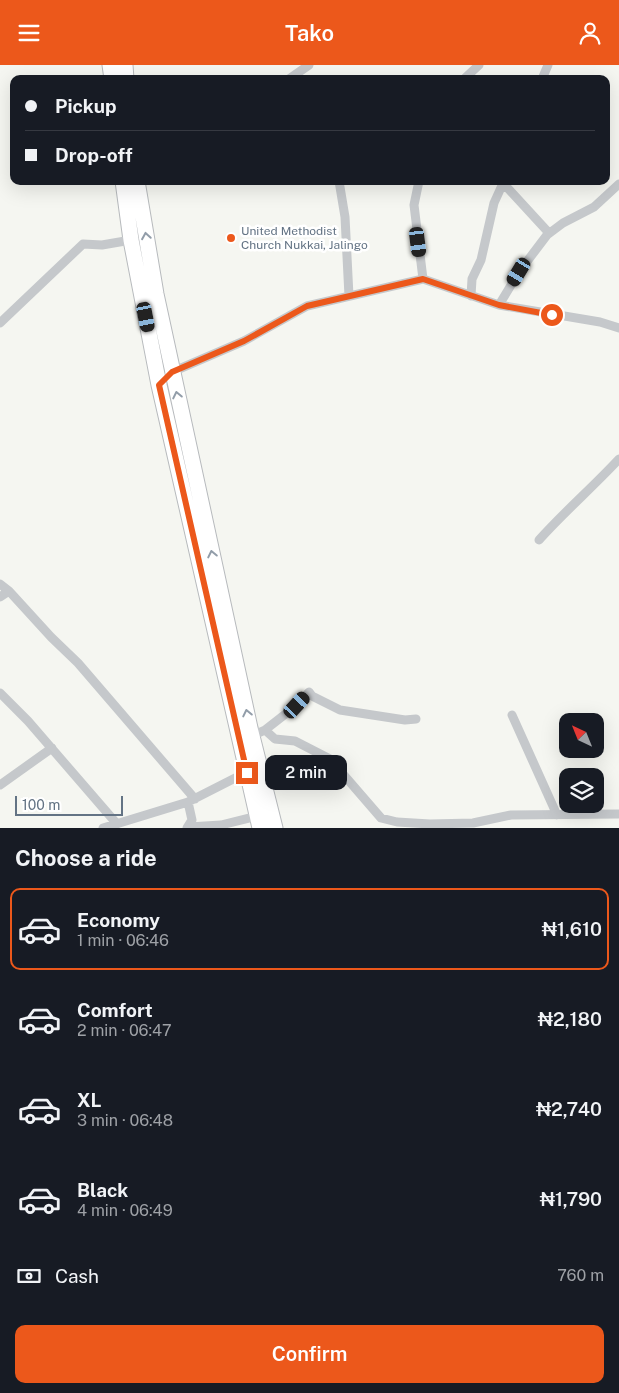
<!DOCTYPE html>
<meta charset="utf-8">
<style>
body{margin:0;font-family:"Public Sans",sans-serif;background:#242831;color:#f1f3f6;height:100vh;display:flex;flex-direction:column;font-size:19px;white-space:nowrap}
*{box-sizing:border-box;margin:0}
p{font-size:16px;color:#9ea1a6}
.icon{flex:none;width:28px;height:28px;fill:none;stroke:currentColor;stroke-width:2;stroke-linecap:round;stroke-linejoin:round}
.map{position:relative;height:763px;overflow:hidden}
.side{display:flex;flex-direction:column;background:#171b24;flex:1}
.side>*{flex:none}
.guide{position:absolute;left:10px;top:10px;width:600px;height:110px;border-radius:10px;box-shadow:0 5px 20px #0002;display:grid;align-content:center;height:110px;padding:0 15px;background:#171b24}
.needle{width:32px;rotate:317deg}
.controls{position:absolute;left:559px;top:648px;display:grid;gap:10px}
.controls a{display:grid;place-items:center;width:45px;height:45px;border-radius:10px;background:#171b24;box-shadow:0 5px 20px #0002;font-size:25px}
.scale{position:absolute;left:15px;bottom:12px;width:108px;box-sizing:border-box;padding-left:5px;border:2px solid #637384;border-top:0;font-size:14px;line-height:18px;white-space:nowrap;color:#637384;-webkit-text-stroke:4px #fff;paint-order:stroke}
.end{position:absolute;width:22px;height:22px;margin:-11px;border:6px solid #ec581b;background:#fff;box-shadow:0 0 0 2px #fff}
.from{border-radius:50%}
.bubble{position:absolute;height:35px;border-radius:10px;background:#171b24;box-shadow:0 5px 20px #0002;font-size:16px;font-weight:600;line-height:35px;text-align:center}
.car{position:absolute;width:15px;height:30px;margin:-15px -8px;border-radius:6px;box-shadow:0 0 4px 1px #0007;background:linear-gradient(#222 24%,#8ab4d8 0 40%,#222 0 76%,#8ab4d8 0 86%,#222 0)}
.guide b{display:flex;align-items:center;gap:18px;height:48px;font-size:19px}
.guide b+b{border-top:1px solid #363941}
.guide i{width:12px;height:12px;background:#f1f3f6}
ul{padding:0;list-style:none}
li{display:flex;align-items:center;gap:15px;height:82px;margin:0 10px 8px;padding:0 5px;border:2px solid transparent;border-radius:10px}
li div{flex:1}
li b{display:block;font-size:19px}
li em{font-style:normal;font-weight:600}
li.current{border-color:#ec581b}
li>.icon{width:45px;height:45px;stroke-width:1.5}
h2{padding:0 15px;font-size:22px;line-height:60px}
.pay{display:flex;align-items:center;gap:12px;height:55px;padding:0 15px;font-size:19px}
.pay p{margin-inline-start:auto}
.action{display:flex;gap:10px;margin-top:auto;padding:10px 15px}
.action a{flex:1;height:58px;border-radius:10px;background:#ec581b;color:#fff;font-size:20px;font-weight:600;line-height:58px;text-align:center}
header{display:flex;justify-content:space-between;align-items:center;height:65px;padding:0 15px;background:#ec581b;color:#fff;font-size:22px;font-weight:600}
.map>svg:first-child{display:block}
.lines{fill:none;stroke-linecap:round;stroke-linejoin:round}
.highway-casing{stroke:#b7babd;stroke-width:17}
.street{stroke:#c5c8cb;stroke-width:9}
.highway{stroke:#fff;stroke-width:15}
.oneway{stroke:#929da9}
.route{stroke:#ec581b;stroke-width:6}
.poi-dot{fill:#ec581b;stroke:#fff;stroke-width:2}
.labels{text-anchor:middle;stroke-width:5;stroke-linejoin:round;paint-order:stroke}
.poi-label{font-size:12px;fill:#637384;stroke:#fff;text-anchor:start}
</style>
<header><svg class="icon" aria-label="menu" viewBox="0 0 24 24"><path d="M4 6h16M4 12h16M4 18h16"/></svg>Tako<svg class="icon" aria-label="person" viewBox="0 0 24 24"><circle cx="12" cy="8" r="4"/><path d="M4 21q1-7 8-7t8 7"/></svg></header>
<div class="map">
<svg width="619" height="763" viewBox="0 0 619 763">
<rect width="100%" height="100%" fill="#f5f6f1"/>
<g class="lines">
<defs>
<path id="highway" d="M110 0 112 14
M125 0 126 14
M123 116 131 175 159 320 260 763
M137 116 156 229 250 663 275 763"/>
</defs>
<use href="#highway" class="highway-casing"/>
<path class="street" d="M289 14 309 0
M464 14 479 0
M542 14 548 0
M339 116 345 152 349 231
M419 116 414 140 423 214
M503 118 549 168
M471 231 472 214 481 195 494 138 504 116
M499 240 519 207 547 170 563 158 594 142 619 119
M0 258 83 179 102 180 131 175
M159 320 172 307 244 276 307 241 423 214 499 240 600 257 619 263
M539 475C564 447 593 422 619 394
M0 519 9 526 51 572 78 598 195 734
M0 532 9 526
M0 628 28 656 117 759
M512 650 557 750
M265 665 297 640 309 627 312 631 340 645 405 655 416 654
M252 671 265 665 275 674 295 676 330 694 381 753 397 757 430 759 473 758 511 750 619 749
M0 720 52 683
M189 762 221 760 257 751
M103 763 188 737 247 707
M187 763 192 755 188 737"/>
<use href="#highway" class="highway"/>
</g>
<defs><path id="oneway-chevron" d="M-2-3.5L2.5 0L-2 3.5" fill="none" stroke-width="1.6" stroke-linecap="round" stroke-linejoin="round" transform="scale(1.25)"/></defs>
<g class="oneway">
<use href="#oneway-chevron" transform="translate(146 171) rotate(-99)"/>
<use href="#oneway-chevron" transform="translate(177 330) rotate(-102)"/>
<use href="#oneway-chevron" transform="translate(212 489) rotate(-102)"/>
<use href="#oneway-chevron" transform="translate(247 648) rotate(-102)"/>
</g>
<g class="lines">
<path class="route" d="M247 708 159 320 172 307 244 276 307 241 423 214 499 240 552 250"/>
</g>
<circle class="poi-dot" cx="231" cy="173" r="5"/>
<g class="labels">
<g class="poi-label">
<text x="241" y="170">United Methodist<tspan x="241" dy="14">Church Nukkai, Jalingo</tspan></text>
</g>
</g>
</svg>
<div class="controls">
<a><svg class="needle" viewBox="-14 -14 28 28"><path d="M0-13l5 13h-10z" fill="#e53935"/><path d="M0 13l5-13h-10z" fill="#9ea1a6"/></svg></a>
<a><svg class="icon" aria-label="layers" viewBox="0 0 24 24"><path d="M12 4l9 5-9 5-9-5zM3 14l9 5 9-5"/></svg></a>
</div>
<div class="scale">100 m</div>
<i class="end from" style="left:552px;top:250px"></i>
<i class="end" style="left:247px;top:708px"></i>
<div class="bubble" style="left:265px;top:690px;width:82px">2 min</div>
<i class="car" style="left:418px;top:177px;rotate:173deg"></i>
<i class="car" style="left:519px;top:207px;rotate:211deg"></i>
<i class="car" style="left:146px;top:252px;rotate:169deg"></i>
<i class="car" style="left:297px;top:640px;rotate:43deg"></i>
<div class="guide">
<b><i class="from"></i>Pickup</b>
<b><i></i>Drop-off</b>
</div>
</div>
<section class="side">
<h2>Choose a ride</h2>
<ul>
<li class="current"><svg class="icon" aria-label="car" viewBox="0 0 24 24"><path d="M5 17H2v-5l4-1 3-4h7l3 4 3 1v5h-3M9 17h6M6 11h13"/><circle cx="7" cy="17" r="2"/><circle cx="17" cy="17" r="2"/></svg><div><b>Economy</b><p>1 min · 06:46</p></div><em>₦1,610</em></li>
<li><svg class="icon" aria-label="car" viewBox="0 0 24 24"><path d="M5 17H2v-5l4-1 3-4h7l3 4 3 1v5h-3M9 17h6M6 11h13"/><circle cx="7" cy="17" r="2"/><circle cx="17" cy="17" r="2"/></svg><div><b>Comfort</b><p>2 min · 06:47</p></div><em>₦2,180</em></li>
<li><svg class="icon" aria-label="car" viewBox="0 0 24 24"><path d="M5 17H2v-5l4-1 3-4h7l3 4 3 1v5h-3M9 17h6M6 11h13"/><circle cx="7" cy="17" r="2"/><circle cx="17" cy="17" r="2"/></svg><div><b>XL</b><p>3 min · 06:48</p></div><em>₦2,740</em></li>
<li><svg class="icon" aria-label="car" viewBox="0 0 24 24"><path d="M5 17H2v-5l4-1 3-4h7l3 4 3 1v5h-3M9 17h6M6 11h13"/><circle cx="7" cy="17" r="2"/><circle cx="17" cy="17" r="2"/></svg><div><b>Black</b><p>4 min · 06:49</p></div><em>₦1,790</em></li>
</ul>
<div class="pay"><svg class="icon" aria-label="cash" viewBox="0 0 24 24"><path d="M3 7h18v10H3z"/><circle cx="12" cy="12" r="2"/></svg>Cash<p>760 m</p></div>
<div class="action"><a>Confirm</a></div>
</section>
